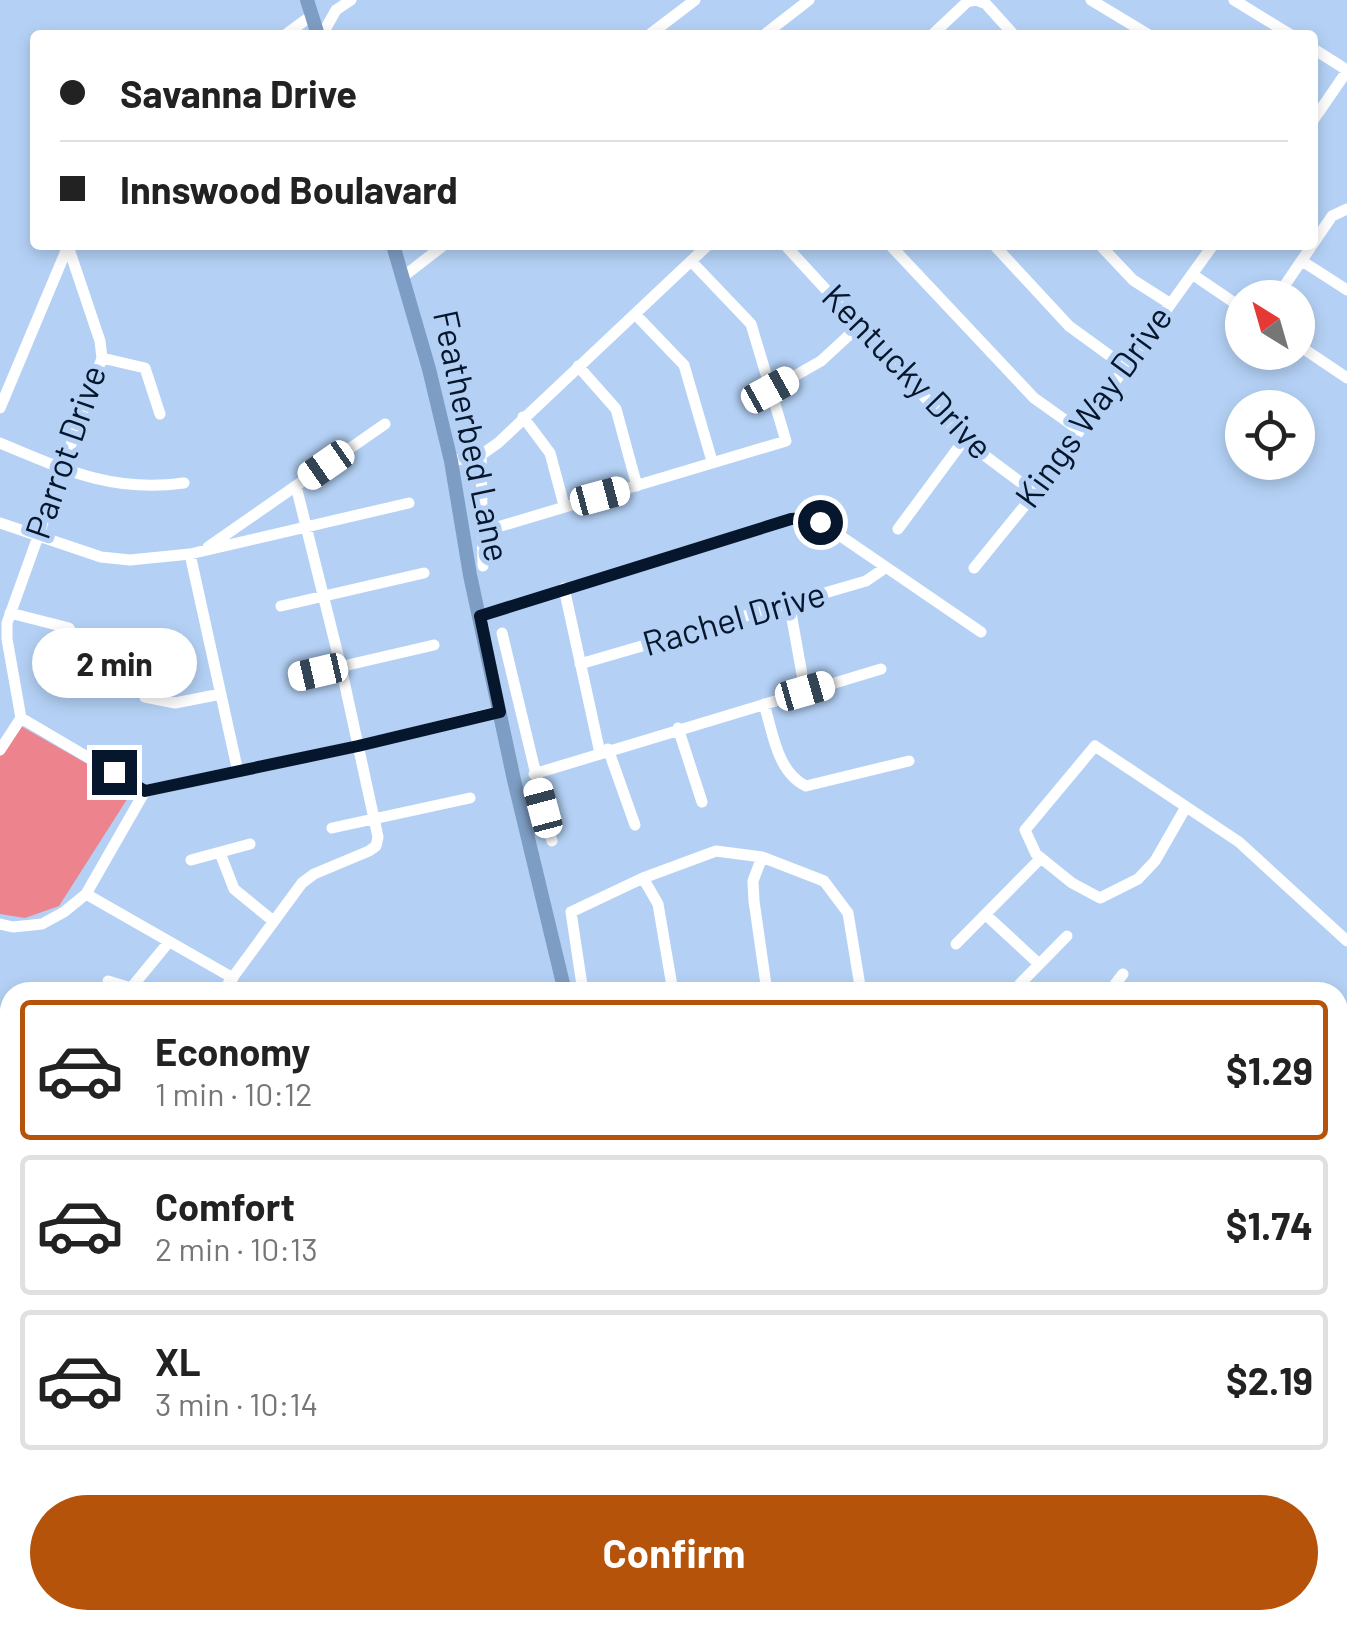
<!DOCTYPE html>
<meta charset="utf-8">
<style>
body{margin:0;font-family:Barlow,sans-serif;background:#f2f2f2;color:#222;height:100vh;display:flex;flex-direction:column;font-size:38px;white-space:nowrap}
*{box-sizing:border-box;margin:0}
p{font-size:32px;color:#767676}
.icon{flex:none;width:55px;height:55px;fill:none;stroke:currentColor;stroke-width:2;stroke-linecap:round;stroke-linejoin:round}
.map{position:relative;flex:1;overflow:hidden}
.details{position:absolute;left:0px;top:982px;width:1348px;height:648px;display:flex;flex-direction:column;background:#fff;border-radius:30px 30px 0 0;box-shadow:0 5px 15px #0003}
.details>*{flex:none}
.banner{position:absolute;left:30px;top:30px;width:1288px;height:220px;border-radius:10px;box-shadow:0 5px 15px #0003;display:grid;align-content:center;height:220px;padding:0 30px;background:#fff}
.needle{width:65px;rotate:323deg}
.buttons{position:absolute;left:1225px;top:280px;display:grid;gap:20px}
.buttons a{display:grid;place-items:center;width:90px;height:90px;border-radius:50%;background:#fff;box-shadow:0 5px 15px #0003;font-size:50px}
.end{position:absolute;width:45px;height:45px;margin:-22px;border:12px solid #06172d;background:#fff;box-shadow:0 0 0 5px #fff}
.from{border-radius:50%}
.bubble{position:absolute;height:70px;border-radius:35px;background:#fff;box-shadow:0 5px 15px #0003;font-size:32px;font-weight:700;line-height:70px;text-align:center}
.car{position:absolute;width:30px;height:60px;margin:-30px -15px;border-radius:12px;box-shadow:0 0 8px 2px #0007;background:linear-gradient(#fff 24%,#345 0 40%,#fff 0 76%,#345 0 86%,#fff 0)}
.banner b{display:flex;align-items:center;gap:35px;height:95px;font-size:38px}
.banner b+b{border-top:2px solid #e0e0e0}
.banner i{width:25px;height:25px;background:#222}
ul{padding:18px 0 0;list-style:none}
li{display:flex;align-items:center;gap:30px;height:140px;margin:0 20px 15px;padding:0 10px;border:5px solid #e0e0e0;border-radius:10px}
li div{flex:1}
li b{display:block;font-size:38px}
li em{font-style:normal;font-weight:700}
li.on{border-color:#b45309}
li>.icon{width:90px;height:90px;stroke-width:1.5}
.button{display:flex;gap:20px;margin-top:auto;padding:20px 30px}
.button a{flex:1;height:115px;border-radius:60px;background:#b45309;color:#fff;font-size:40px;font-weight:700;line-height:115px;text-align:center}
.map>svg:first-child{display:block}
.green{fill:#ed838d}
.lines{fill:none;stroke-linecap:round;stroke-linejoin:round}
.minor{stroke:#fff;stroke-width:11}
.major{stroke:#7e9dc4;stroke-width:14}
.route{stroke:#06172d;stroke-width:12}
.labels{text-anchor:middle;stroke-width:10;stroke-linejoin:round;paint-order:stroke}
.street-label{font-size:35px;fill:#06172d;stroke:#b4d1f5}
</style>
<div class="map">
<svg width="1347" height="1628" viewBox="0 0 1347 1628">
<rect width="100%" height="100%" fill="#b4d1f5"/>
<path class="green" d="M19 725 133 790 59 906 25 918 0 914V755Z"/>
<g class="lines">
<path class="minor" d="M976 0 986 4 1014 35
M1091 0 1149 35
M1234 0 1291 35
M285 35 311 16
M322 35 336 10 351 0
M649 35 695 0
M764 35 809 0
M932 35 967 2 976 0
M1312 48 1347 70
M1312 122 1347 71
M785 245 964 440 1035 493
M890 245 1034 398 1079 430
M994 245 1069 326 1124 366
M1100 245 1133 280 1169 303
M1302 261 1347 290
M1192 274 1242 308
M404 276 444 245
M1276 298 1332 216 1347 209
M635 314 684 365 712 461
M1298 345 1347 378
M102 358 145 368 160 414
M578 366 616 409 637 486
M770 390 821 361 860 325
M0 408 68 246
M523 417 550 453 564 505
M0 443C65 470 113 493 184 483
M481 455 483 566
M451 461 481 455 498 443 708 245
M0 523 101 557 130 560 190 554 409 503
M898 529 964 440
M481 532 786 441 751 324 691 261
M208 547 385 424
M190 554 238 772
M974 568 1035 493 1213 245
M564 588 600 753
M789 602 805 691
M281 606 424 573
M10 613 69 628 75 640 77 668
M480 616 791 519 807 518 820 522 981 632
M502 633 552 841
M149 642 145 697 175 703 221 694
M580 664 866 581 885 568
M296 677 434 645
M764 704C773 733 777 772 806 786L909 761
M21 718 145 791 358 746 500 711
M21 718 7 639V623L102 358 100 341 68 246
M678 728 702 802
M608 749 635 825
M0 750 21 718
M534 774 881 669
M1186 807 1155 861 1138 879 1100 898 1072 883 1036 854 1025 830 1095 746 1239 842 1347 941
M332 828 470 798
M220 853 234 889 272 920
M762 857 753 881 754 901 767 992
M191 860 250 844
M643 878 658 904 673 992
M86 894 233 978
M986 915 1039 964
M0 924 13 927 42 924 64 912 86 894 145 791
M956 944 1041 858
M108 981 131 988 168 943
M222 992 302 883 314 874 369 851 376 846 378 837 341 667 296 486
M583 992 571 912 643 878 716 851 762 857 824 881 848 913 861 992
M1012 992 1067 936
M1109 992 1123 974
M0 1013 10 1019
M0 1117 8 1103
M1338 1119 1347 1122
M0 1231 10 1220
M1341 1548H1347
M1127 1628 1128 1620
M1213 1628V1620
M1295 1628 1296 1620"/>
<path class="major" d="M307 0 318 35
M393 245 429 369 451 461 470 575 514 780 565 992
M1338 1171 1347 1160
M806 1620 809 1628
M943 1628 948 1620"/>
</g>
<g class="lines">
<path class="route" d="M114 772 145 791 358 746 500 712 480 616 791 519 807 518 820 522"/>
</g>
<g class="labels">
<g class="street-label">
<text transform="translate(907 372) rotate(46)" y="12">Kentucky Drive</text>
<text transform="translate(1094 407) rotate(-54)" y="12">Kings Way Drive</text>
<text transform="translate(471 436) rotate(78)" y="12">Featherbed Lane</text>
<text transform="translate(66 452) rotate(-71)" y="12">Parrot Drive</text>
<text transform="translate(734 619) rotate(-16)" y="12">Rachel Drive</text>
</g>
</g>
</svg>
<div class="buttons">
<a><svg class="needle" viewBox="-14 -14 28 28"><path d="M0-13l5 13h-10z" fill="#e53935"/><path d="M0 13l5-13h-10z" fill="#767676"/></svg></a>
<a><svg class="icon" aria-label="locate" viewBox="0 0 24 24"><circle cx="12" cy="12" r="6"/><path d="M12 2v4M12 18v4M2 12h4M18 12h4"/></svg></a>
</div>
<i class="end from" style="left:820px;top:522px"></i>
<i class="end" style="left:114px;top:772px"></i>
<div class="bubble" style="left:32px;top:628px;width:165px">2 min</div>
<i class="car" style="left:770px;top:390px;rotate:61deg"></i>
<i class="car" style="left:326px;top:465px;rotate:235deg"></i>
<i class="car" style="left:600px;top:496px;rotate:75deg"></i>
<i class="car" style="left:318px;top:672px;rotate:257deg"></i>
<i class="car" style="left:805px;top:691px;rotate:74deg"></i>
<i class="car" style="left:543px;top:808px;rotate:345deg"></i>
<div class="banner">
<b><i class="from"></i>Savanna Drive</b>
<b><i></i>Innswood Boulavard</b>
</div>
<section class="details">
<ul>
<li class="on"><svg class="icon" aria-label="car" viewBox="0 0 24 24"><path d="M5 17H2v-5l4-1 3-4h7l3 4 3 1v5h-3M9 17h6M6 11h13"/><circle cx="7" cy="17" r="2"/><circle cx="17" cy="17" r="2"/></svg><div><b>Economy</b><p>1 min · 10:12</p></div><em>$1.29</em></li>
<li><svg class="icon" aria-label="car" viewBox="0 0 24 24"><path d="M5 17H2v-5l4-1 3-4h7l3 4 3 1v5h-3M9 17h6M6 11h13"/><circle cx="7" cy="17" r="2"/><circle cx="17" cy="17" r="2"/></svg><div><b>Comfort</b><p>2 min · 10:13</p></div><em>$1.74</em></li>
<li><svg class="icon" aria-label="car" viewBox="0 0 24 24"><path d="M5 17H2v-5l4-1 3-4h7l3 4 3 1v5h-3M9 17h6M6 11h13"/><circle cx="7" cy="17" r="2"/><circle cx="17" cy="17" r="2"/></svg><div><b>XL</b><p>3 min · 10:14</p></div><em>$2.19</em></li>
</ul>
<div class="button"><a>Confirm</a></div>
</section>
</div>
